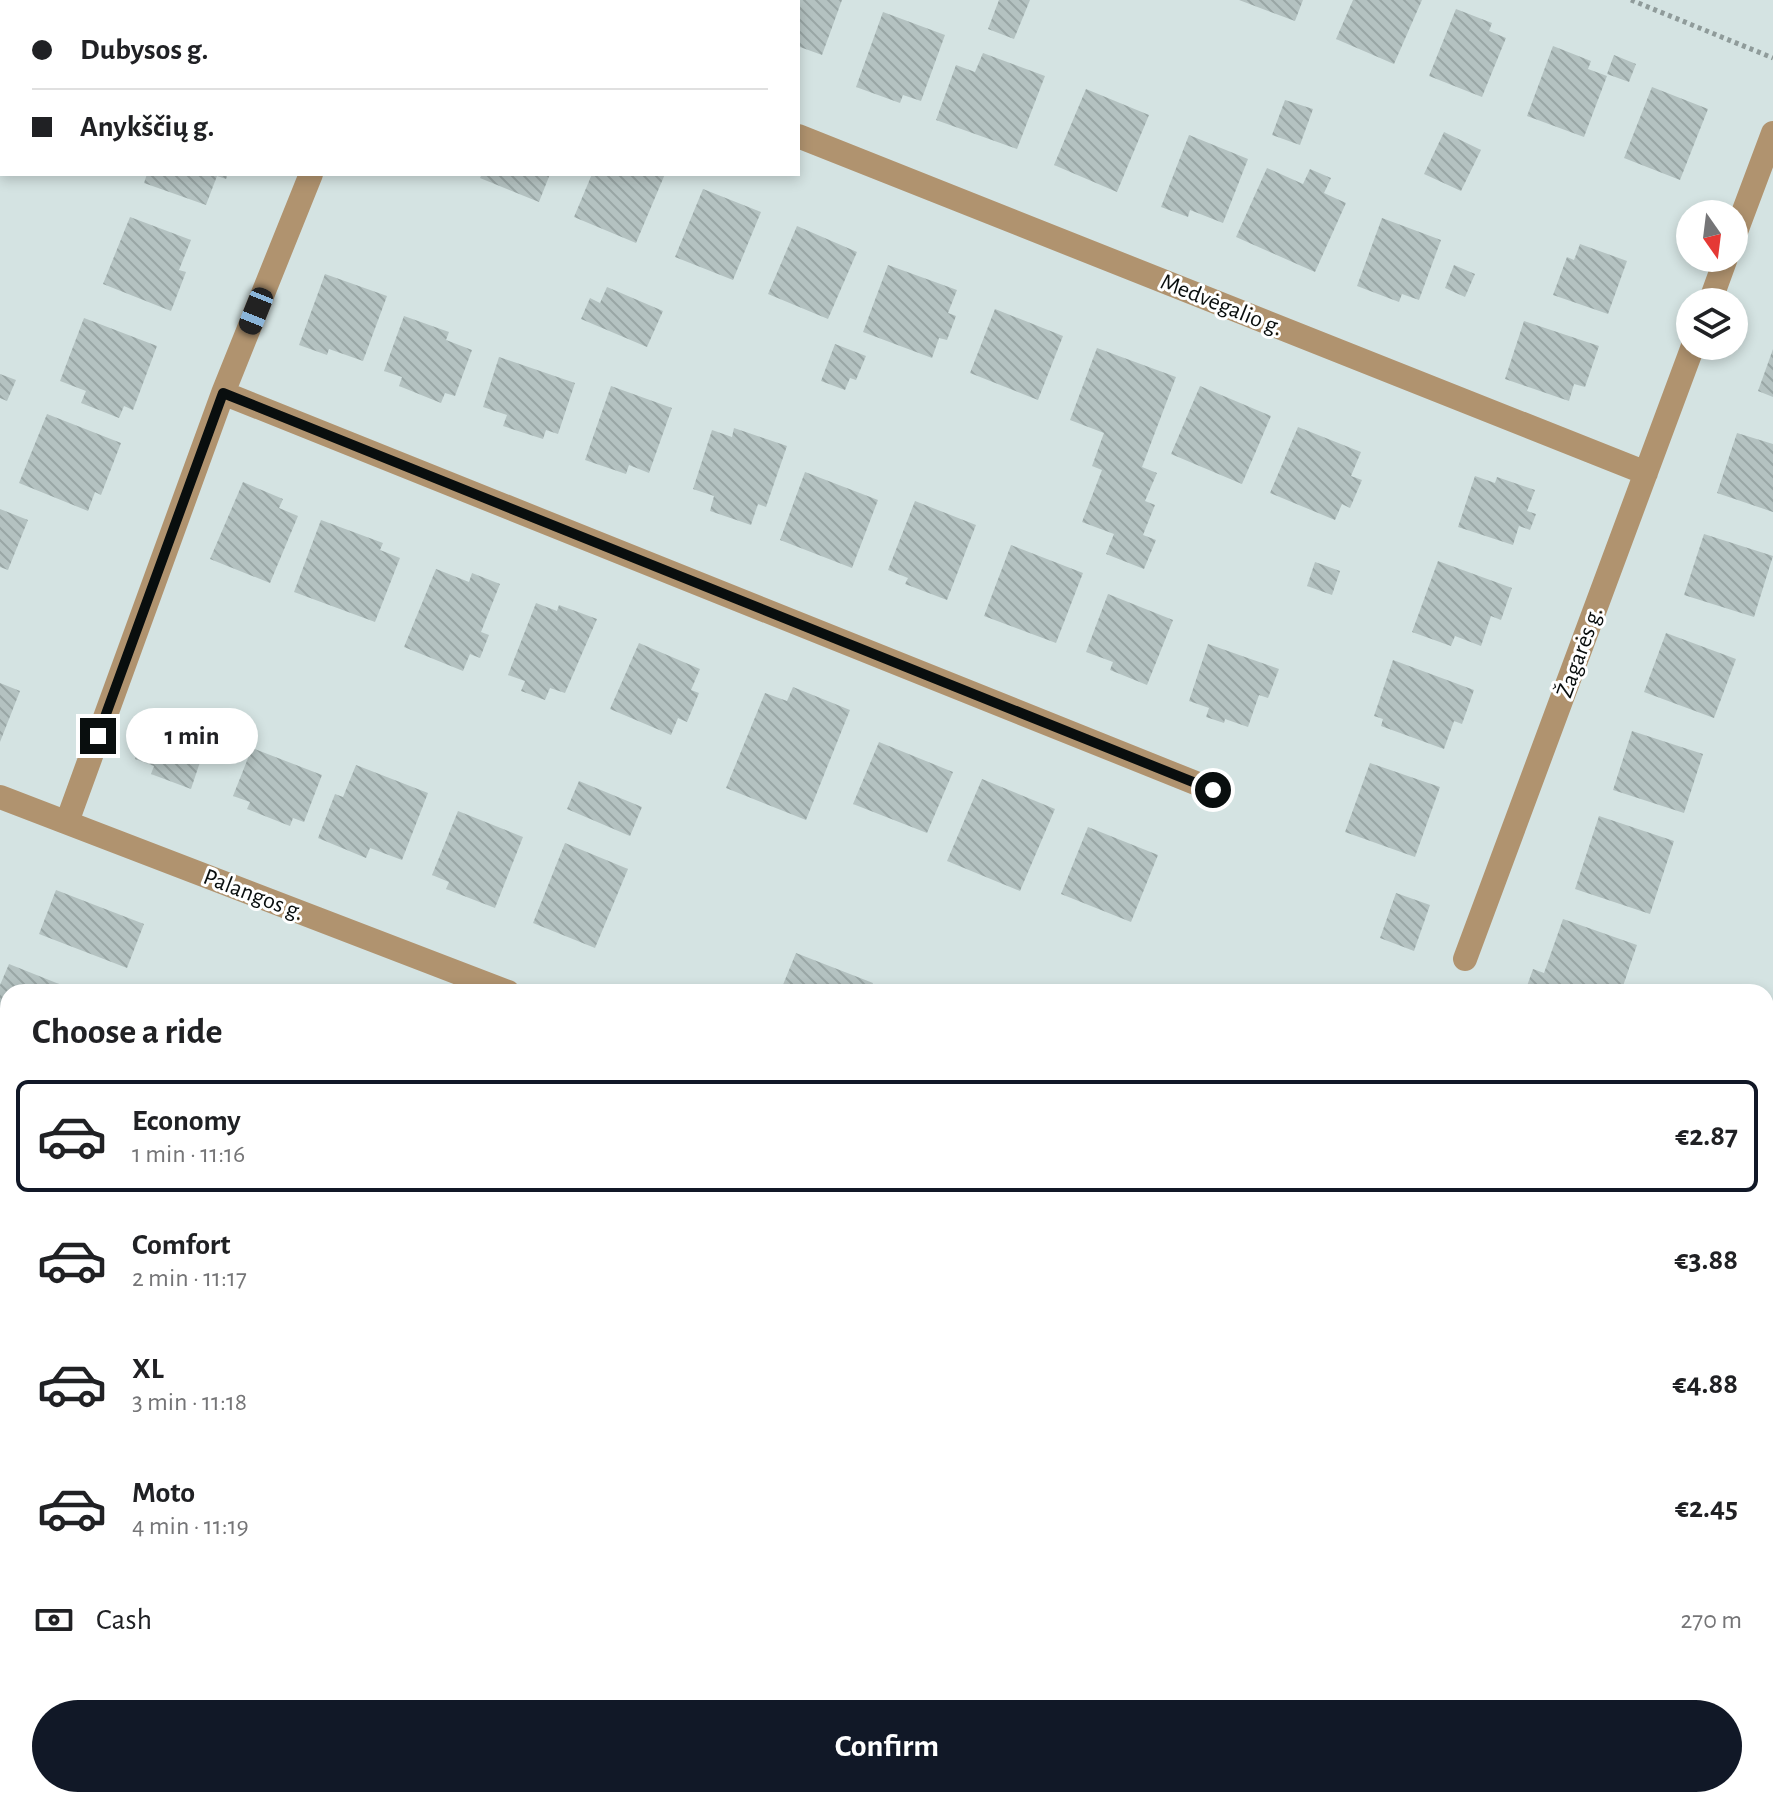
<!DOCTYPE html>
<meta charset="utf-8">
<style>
body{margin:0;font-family:"Alegreya Sans",sans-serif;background:#f6f6f6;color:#202124;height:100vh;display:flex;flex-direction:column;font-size:30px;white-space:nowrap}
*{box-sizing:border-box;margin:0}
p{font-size:26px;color:#757577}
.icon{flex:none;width:44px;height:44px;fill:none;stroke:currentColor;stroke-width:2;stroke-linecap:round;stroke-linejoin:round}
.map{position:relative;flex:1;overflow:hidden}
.panel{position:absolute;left:0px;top:984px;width:1774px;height:824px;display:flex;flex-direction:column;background:#fff;border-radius:24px 24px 0 0;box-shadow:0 4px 12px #0003}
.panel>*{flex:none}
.hud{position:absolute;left:0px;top:0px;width:800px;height:176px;box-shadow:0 4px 12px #0003;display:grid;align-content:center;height:176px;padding:0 32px;background:#fff}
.needle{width:52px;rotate:166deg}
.fabs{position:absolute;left:1676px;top:200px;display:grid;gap:16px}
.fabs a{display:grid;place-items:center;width:72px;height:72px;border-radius:50%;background:#fff;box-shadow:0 4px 12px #0003;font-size:40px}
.end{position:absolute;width:36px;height:36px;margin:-18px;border:10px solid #090e0e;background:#fff;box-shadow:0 0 0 4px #fff}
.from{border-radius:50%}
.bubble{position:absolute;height:56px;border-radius:28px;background:#fff;box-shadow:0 4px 12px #0003;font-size:26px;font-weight:700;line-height:56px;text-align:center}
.car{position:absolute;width:24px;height:48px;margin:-24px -12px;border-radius:10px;box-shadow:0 0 6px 2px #0007;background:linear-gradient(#222 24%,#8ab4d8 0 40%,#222 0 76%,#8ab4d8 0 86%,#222 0)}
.hud b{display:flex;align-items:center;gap:28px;height:76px;font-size:30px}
.hud b+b{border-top:2px solid #e0e0e0}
.hud i{width:20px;height:20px;background:#202124}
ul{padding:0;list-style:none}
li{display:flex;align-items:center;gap:24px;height:112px;margin:0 16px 12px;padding:0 16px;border:4px solid transparent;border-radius:12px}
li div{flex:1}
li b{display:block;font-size:30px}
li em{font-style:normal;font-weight:700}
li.on{border-color:#111827}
li>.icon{width:72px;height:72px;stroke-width:1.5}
h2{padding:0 32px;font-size:36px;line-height:96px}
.pay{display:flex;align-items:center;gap:20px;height:88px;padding:0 32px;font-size:30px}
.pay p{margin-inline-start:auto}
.button{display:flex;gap:16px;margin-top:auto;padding:16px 32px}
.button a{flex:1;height:92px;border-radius:48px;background:#111827;color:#fff;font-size:32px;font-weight:700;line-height:92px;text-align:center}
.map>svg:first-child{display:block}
.building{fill:url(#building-back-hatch)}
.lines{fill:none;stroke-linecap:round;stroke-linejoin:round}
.path{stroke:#8f9b9a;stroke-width:5;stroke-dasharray:4 4;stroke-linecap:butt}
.street{stroke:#b0936f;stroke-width:24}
.route{stroke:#090e0e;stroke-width:10}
.labels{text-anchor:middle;stroke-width:6;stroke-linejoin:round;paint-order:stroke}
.street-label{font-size:24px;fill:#090e0e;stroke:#fff}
</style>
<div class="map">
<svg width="1773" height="1808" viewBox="0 0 1773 1808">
<defs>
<pattern id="building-back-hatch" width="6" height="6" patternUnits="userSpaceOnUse" patternTransform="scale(2)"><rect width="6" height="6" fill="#b4c2c1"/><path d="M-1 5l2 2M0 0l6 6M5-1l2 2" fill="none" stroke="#99a6a5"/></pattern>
</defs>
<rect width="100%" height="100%" fill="#d4e3e2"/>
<path class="building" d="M798 0H842L822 55 800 47 798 53Z
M999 0H1030L1014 39 988 29Z
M1239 0H1303L1295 21Z
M1353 0H1422L1394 64 1336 39Z
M1456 9 1492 23 1489 31 1506 38 1482 97 1429 76Z
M883 12 945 35 921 101 903 95 900 103 856 87Z
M1553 46 1591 61 1588 69 1607 76 1584 137 1527 116Z
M983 53 1045 76 1017 149 936 120 956 65 975 72Z
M1614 55 1636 64 1629 82 1607 74Z
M1652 87 1708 109 1680 180 1624 158Z
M1086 89 1149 115 1117 192 1054 165Z
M1285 100 1313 109 1300 145 1272 135Z
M1444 132 1481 150 1461 191 1424 174Z
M1189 135 1248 159 1223 223 1190 210 1188 217 1161 207Z
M1267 168 1303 184 1310 169 1331 178 1324 193 1346 203 1315 272 1236 237Z
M147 174H228L226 179 217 176 206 205 144 183Z
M482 174H550L539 202 480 178Z
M592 174H665L636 243 574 217Z
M703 189 761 212 733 280 675 257Z
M130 217 191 240 179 270 186 272 171 311 103 284Z
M1382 218 1441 240 1419 300 1402 294 1399 302 1357 286Z
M797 226 857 252 828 319 768 294Z
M1580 244 1627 261 1608 314 1553 295 1567 257 1574 260Z
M888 265 957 290 948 313 956 316 947 340 939 338 932 358 863 332Z
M1454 265 1475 274 1465 297 1445 288Z
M325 274 387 296 363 361 329 349 327 355 299 345Z
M607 287 663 311 647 347 581 319 590 298 600 303Z
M995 309 1063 336 1038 400 970 373Z
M404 316 449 332 446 340 472 350 455 396 445 393 441 403 399 386 402 377 384 371Z
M84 318 157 346 133 410 124 406 119 418 81 403 86 391 60 381Z
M1524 321 1599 346 1585 387 1574 384 1569 401 1505 379Z
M835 344 866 356 856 380 850 378 845 390 821 381Z
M1097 348 1176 377 1142 467 1157 473 1145 501 1155 505 1143 535 1156 540 1144 569 1106 554 1114 534 1082 522 1102 470 1092 466 1104 433 1070 420Z
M1773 349V397L1758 391Z
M499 357 575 383 558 434 546 430 543 439 503 426 507 415 483 407Z
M0 374 16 380 7 401 0 398Z
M611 386 672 408 649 473 629 465 626 474 585 460Z
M1200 386 1271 416 1242 484 1171 454Z
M47 414 121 443 101 495 95 492 88 511 19 483Z
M1298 427 1361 452 1351 476 1362 480 1350 508 1342 504 1335 520 1270 493Z
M734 428 787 446 766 507 758 504 751 525 710 511 714 496 693 489 712 430 732 437Z
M1737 433 1773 444V512L1717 493Z
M805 472 878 500 852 568 780 540Z
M1475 476 1495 483 1497 477 1535 490 1527 511 1536 514 1530 530 1519 526 1513 545 1458 527Z
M243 482 283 499 279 508 298 516 270 583 210 559Z
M915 501 976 525 947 600 905 584 908 578 888 570Z
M0 509 28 520 8 570 0 567Z
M321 520 383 543 380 550 400 558 375 622 294 592Z
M1704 534 1773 556 1754 617 1684 595Z
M1011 545 1083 573 1056 643 984 616Z
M1438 561 1512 588 1501 620 1491 616 1481 646 1455 636 1451 646 1412 632Z
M1315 562 1340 571 1332 595 1307 586Z
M436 569 469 582 472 573 500 584 481 632 489 635 480 658 470 654 463 671 404 647Z
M1108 594 1173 620 1147 685 1110 670 1113 662 1086 652Z
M536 603 557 611 559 605 597 619 565 693 550 688 545 700 521 691 525 681 508 675Z
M1666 633 1736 659 1714 718 1644 692Z
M639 643 700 669 691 690 699 693 687 722 678 718 671 735 610 709Z
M1208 644 1279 669 1268 698 1259 695 1248 727 1225 719 1224 723 1206 717 1209 708 1189 701Z
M1393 660 1474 690 1462 724 1454 721 1444 749 1381 726 1383 719 1374 716Z
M0 683 20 691 0 742Z
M793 687 850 710 806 820 726 788 765 693 787 701Z
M152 712 219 736 210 762 201 759 191 789 151 774 154 766 135 759Z
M1632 731 1703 754 1684 813 1613 790Z
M879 742 953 772 927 833 853 804Z
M252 748 322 775 304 822 293 818 290 826 247 809 250 802 233 796Z
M1370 763 1440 787 1415 857 1345 832Z
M356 765 428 793 402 860 370 848 366 858 318 838 335 794 343 797Z
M982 779 1055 809 1020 891 947 861Z
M579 781 642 807 630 836 567 809Z
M458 811 523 837 495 908 446 889 449 882 432 875Z
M1599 816 1674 841 1650 914 1575 889Z
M1088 827 1158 855 1131 922 1061 894Z
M565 843 628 869 595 948 533 923Z
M56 890 144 924 127 968 39 934Z
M1396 893 1430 905 1414 951 1380 938Z
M1563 919 1637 945 1621 992H1544L1527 986 1533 969 1544 973Z
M796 953 873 983 870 992H780Z
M9 964 79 992H8V1030L0 1027V985Z
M0 1158 8 1161V1183L0 1203Z
M0 1411 8 1414 0 1443Z
M0 1723 8 1726V1800H20L17 1807 0 1800Z
M396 1800H431L427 1808H392Z
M557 1800H585L600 1807 603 1800H616L633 1808H553Z
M972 1800H1085L1082 1808H974L970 1807Z
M1249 1800H1329L1326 1808H1246Z
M1451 1800H1462L1473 1805 1472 1808H1448Z
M1647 1800H1685L1684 1803 1697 1808H1644Z"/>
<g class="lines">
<path class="path" d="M1631 0 1773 58
M1487 1808 1489 1800"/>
<path class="street" d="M456 0 461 2
M380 2V0
M798 136 1646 473
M1734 237 1773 133
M1710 302 1726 258
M223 393 1213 790
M0 797 508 992
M67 822 223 393 311 174
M1465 959 1693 346
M0 1337 8 1340
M1766 1512 1773 1515
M859 1800 882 1808
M740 1808 753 1800
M1154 1808 1157 1800"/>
</g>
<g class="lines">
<path class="route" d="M98 736 223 393 1213 790"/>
</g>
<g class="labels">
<g class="street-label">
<text transform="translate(1222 304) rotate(22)" y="8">Medvėgalio g.</text>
<text transform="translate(1579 652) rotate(-70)" y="8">Žagarės g.</text>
<text transform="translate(254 894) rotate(21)" y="8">Palangos g.</text>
</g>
</g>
</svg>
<div class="fabs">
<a><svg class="needle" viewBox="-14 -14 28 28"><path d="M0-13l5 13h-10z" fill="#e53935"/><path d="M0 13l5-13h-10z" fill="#757577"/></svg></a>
<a><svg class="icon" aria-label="layers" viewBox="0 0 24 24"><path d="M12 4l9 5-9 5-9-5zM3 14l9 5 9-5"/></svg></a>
</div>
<i class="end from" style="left:1213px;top:790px"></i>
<i class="end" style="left:98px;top:736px"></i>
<div class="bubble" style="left:126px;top:708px;width:132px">1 min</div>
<i class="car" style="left:256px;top:311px;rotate:202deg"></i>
<div class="hud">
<b><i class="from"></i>Dubysos g.</b>
<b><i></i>Anykščių g.</b>
</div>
<section class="panel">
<h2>Choose a ride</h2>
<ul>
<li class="on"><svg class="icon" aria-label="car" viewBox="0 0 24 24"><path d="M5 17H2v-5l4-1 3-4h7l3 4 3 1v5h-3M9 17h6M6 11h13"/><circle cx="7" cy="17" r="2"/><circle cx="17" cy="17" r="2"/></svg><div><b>Economy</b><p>1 min · 11:16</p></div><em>€2.87</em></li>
<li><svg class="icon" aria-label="car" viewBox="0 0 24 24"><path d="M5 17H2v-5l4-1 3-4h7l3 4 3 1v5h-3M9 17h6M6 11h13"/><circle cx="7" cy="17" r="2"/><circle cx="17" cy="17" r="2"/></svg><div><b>Comfort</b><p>2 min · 11:17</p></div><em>€3.88</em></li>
<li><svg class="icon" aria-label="car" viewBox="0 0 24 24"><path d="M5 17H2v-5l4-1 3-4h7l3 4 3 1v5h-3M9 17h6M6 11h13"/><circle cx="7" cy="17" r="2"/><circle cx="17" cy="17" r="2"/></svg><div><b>XL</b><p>3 min · 11:18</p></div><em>€4.88</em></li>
<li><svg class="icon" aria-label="car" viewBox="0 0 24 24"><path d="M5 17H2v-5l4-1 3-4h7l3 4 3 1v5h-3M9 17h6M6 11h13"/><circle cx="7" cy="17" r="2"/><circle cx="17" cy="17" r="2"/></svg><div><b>Moto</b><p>4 min · 11:19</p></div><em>€2.45</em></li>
</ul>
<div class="pay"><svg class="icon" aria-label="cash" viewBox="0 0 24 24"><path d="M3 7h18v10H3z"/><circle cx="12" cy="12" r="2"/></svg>Cash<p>270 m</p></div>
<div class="button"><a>Confirm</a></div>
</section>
</div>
